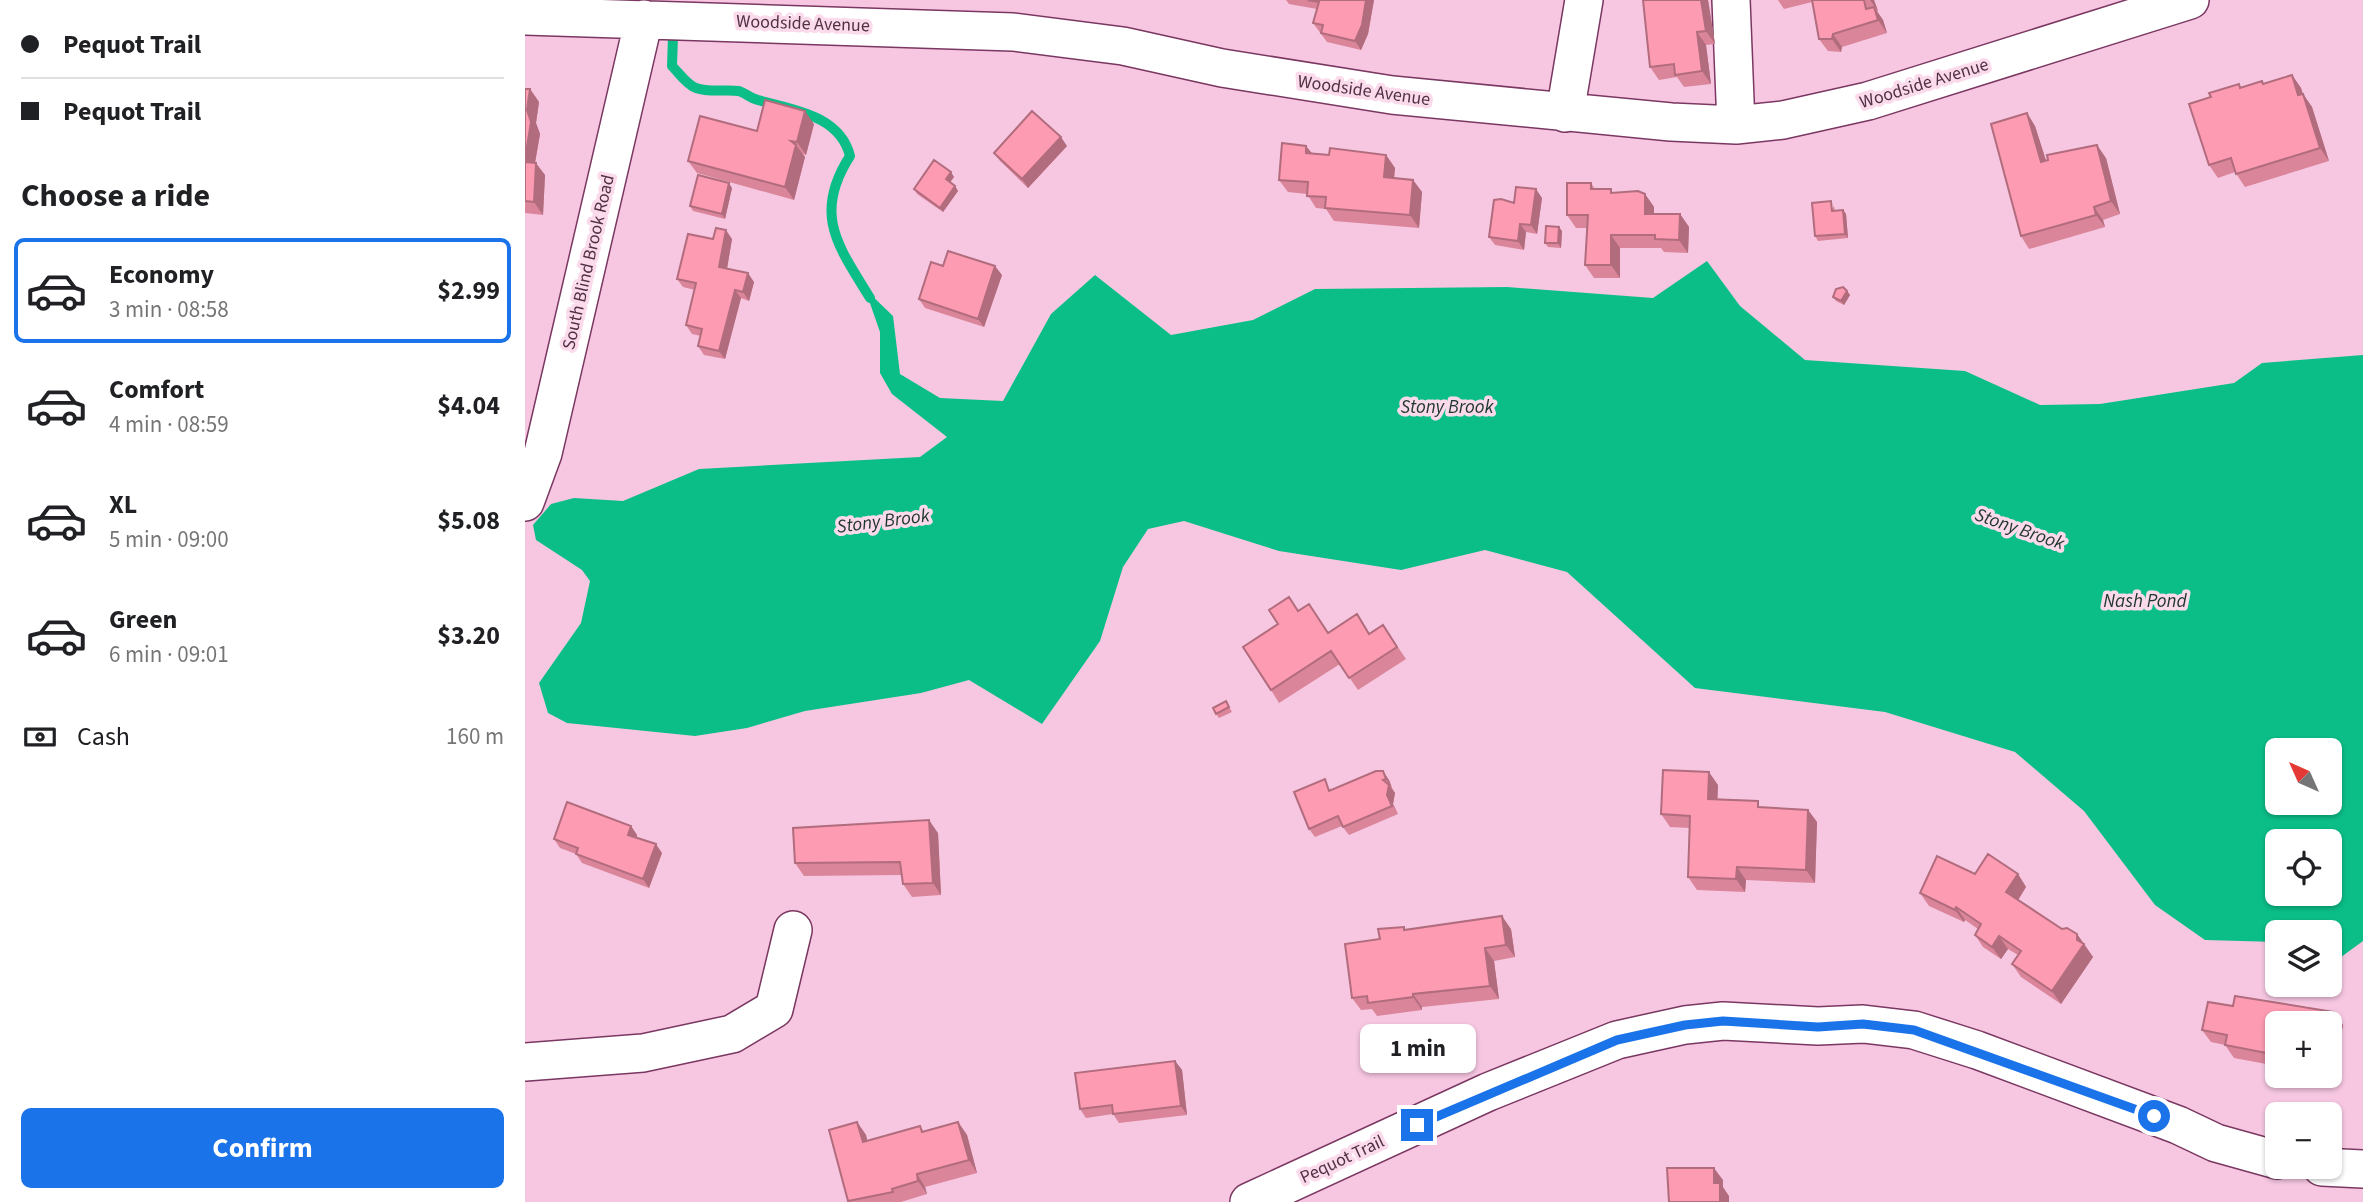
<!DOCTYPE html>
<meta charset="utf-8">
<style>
body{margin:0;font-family:"Source Sans 3",sans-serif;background:#f2f2f2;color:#202124;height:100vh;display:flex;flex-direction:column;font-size:26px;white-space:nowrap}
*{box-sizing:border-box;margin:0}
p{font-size:23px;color:#757577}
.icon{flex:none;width:38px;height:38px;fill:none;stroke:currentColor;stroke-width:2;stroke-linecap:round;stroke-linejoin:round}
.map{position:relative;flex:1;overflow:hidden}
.sheet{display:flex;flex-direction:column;background:#fff;width:525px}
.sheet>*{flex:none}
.banner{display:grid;align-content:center;height:154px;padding:0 21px;background:#fff}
.needle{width:46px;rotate:315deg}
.controls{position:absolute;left:1740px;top:738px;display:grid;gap:14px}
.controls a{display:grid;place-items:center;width:77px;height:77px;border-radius:10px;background:#fff;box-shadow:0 2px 5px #0004;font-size:35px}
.end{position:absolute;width:32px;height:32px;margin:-16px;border:9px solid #1a73e8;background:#fff;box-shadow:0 0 0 4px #fff}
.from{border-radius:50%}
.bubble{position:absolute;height:49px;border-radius:10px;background:#fff;box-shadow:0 2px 5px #0004;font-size:23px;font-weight:700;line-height:49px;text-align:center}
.banner b{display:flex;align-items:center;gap:24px;height:66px;font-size:26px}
.banner b+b{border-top:2px solid #e0e0e0}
.banner i{width:18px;height:18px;background:#202124}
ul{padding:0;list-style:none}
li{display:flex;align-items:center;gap:21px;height:105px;margin:0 14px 10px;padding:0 7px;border:4px solid transparent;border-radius:10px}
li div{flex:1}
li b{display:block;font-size:26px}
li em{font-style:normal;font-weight:700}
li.on{border-color:#1a73e8}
li>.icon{width:63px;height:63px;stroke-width:1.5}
h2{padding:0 21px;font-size:32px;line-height:84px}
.pay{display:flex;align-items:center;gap:18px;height:77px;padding:0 21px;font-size:26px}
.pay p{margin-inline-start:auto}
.primary-button{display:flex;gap:14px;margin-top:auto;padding:14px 21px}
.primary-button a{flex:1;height:80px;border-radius:10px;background:#1a73e8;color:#fff;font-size:28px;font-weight:700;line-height:80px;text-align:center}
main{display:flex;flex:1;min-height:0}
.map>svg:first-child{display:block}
.water{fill:#0bbe88;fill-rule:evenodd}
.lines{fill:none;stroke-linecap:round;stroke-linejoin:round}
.stream{stroke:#0bbe88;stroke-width:10}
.minor-casing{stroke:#7a3761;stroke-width:40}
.minor{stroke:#fff;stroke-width:37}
.wall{fill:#da859a}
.shaded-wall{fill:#b16c7d}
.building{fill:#fd9bb3;stroke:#b16c7d;stroke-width:2}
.route{stroke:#1a73e8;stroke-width:9}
.labels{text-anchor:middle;stroke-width:7;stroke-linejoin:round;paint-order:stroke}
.street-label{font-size:18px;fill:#513144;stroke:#fbdaec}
.water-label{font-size:19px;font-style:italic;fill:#1e362b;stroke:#fbdaec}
</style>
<main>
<section class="sheet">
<div class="banner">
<b><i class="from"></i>Pequot Trail</b>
<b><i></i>Pequot Trail</b>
</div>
<h2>Choose a ride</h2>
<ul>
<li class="on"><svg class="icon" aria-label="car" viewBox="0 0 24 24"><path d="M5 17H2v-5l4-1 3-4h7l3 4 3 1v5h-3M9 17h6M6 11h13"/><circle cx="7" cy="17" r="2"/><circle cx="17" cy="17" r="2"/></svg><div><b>Economy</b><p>3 min · 08:58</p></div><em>$2.99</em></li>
<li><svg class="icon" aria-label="car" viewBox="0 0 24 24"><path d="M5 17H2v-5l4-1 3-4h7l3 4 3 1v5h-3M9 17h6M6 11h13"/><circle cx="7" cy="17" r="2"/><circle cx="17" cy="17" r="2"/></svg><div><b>Comfort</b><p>4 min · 08:59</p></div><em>$4.04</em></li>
<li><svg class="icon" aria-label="car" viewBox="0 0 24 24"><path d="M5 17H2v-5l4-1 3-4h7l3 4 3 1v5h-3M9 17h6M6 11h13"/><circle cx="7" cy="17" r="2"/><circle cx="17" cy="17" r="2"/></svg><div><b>XL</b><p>5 min · 09:00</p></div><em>$5.08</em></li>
<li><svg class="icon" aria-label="car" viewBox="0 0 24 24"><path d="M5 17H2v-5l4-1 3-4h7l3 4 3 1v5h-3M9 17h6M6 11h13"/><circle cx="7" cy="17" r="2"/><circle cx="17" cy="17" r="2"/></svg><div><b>Green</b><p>6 min · 09:01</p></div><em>$3.20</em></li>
</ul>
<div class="pay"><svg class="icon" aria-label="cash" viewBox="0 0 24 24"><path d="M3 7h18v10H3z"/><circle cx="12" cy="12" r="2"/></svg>Cash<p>160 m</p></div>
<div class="primary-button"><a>Confirm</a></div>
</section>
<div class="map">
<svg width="1838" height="1202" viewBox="0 0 1838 1202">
<rect width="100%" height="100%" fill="#f7c7e2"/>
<path class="water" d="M1182 261 1215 306 1280 360 1440 371 1515 405 1575 404 1709 383 1737 363 1838 355V941L1812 960 1804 958V933H1752V942L1680 940 1630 905 1559 811 1490 752 1360 712 1170 688 1042 572 960 550 876 570 754 551 659 521 623 529 598 567 575 641 517 724 444 680 396 693 280 711 222 728 170 736 42 723 23 713 14 683 56 623 65 581 57 570 11 540 8 525 26 504 49 498 98 501 174 469 395 457 422 437 367 394 355 373V332L340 289 368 316 375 374 415 398 478 401 526 314 570 275 646 335 728 320 790 289 982 287 1128 298ZM1752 751H1804V803H1752ZM1752 842H1804V894H1752Z"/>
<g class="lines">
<path class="stream" d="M148 36 147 66C154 73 162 85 171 88 186 93 199 89 214 91 220 93 227 99 233 100 268 110 315 115 325 156 287 215 314 247 345 298"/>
<defs>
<path id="minor" d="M1206 0 1211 125
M0 16 488 32 598 46 697 68 867 95 1146 122 1211 125 1258 120 1343 101 1665 0
M1040 113 1059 0
M0 502 18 453 119 19
M0 1062 118 1053 207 1034 249 1009 268 930
M1797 1167 1838 1169
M724 1202 963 1092 1092 1040 1160 1025 1198 1021 1293 1026 1338 1024 1389 1030 1452 1050 1653 1125 1691 1143 1752 1160"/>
</defs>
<use href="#minor" class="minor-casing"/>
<use href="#minor" class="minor"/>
</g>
<path class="wall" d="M761 0H849L843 34 836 50 802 42 788 23 792 9 764 4Z
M1118 0H1183L1190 44 1181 45 1186 84 1159 87 1152 77 1134 80 1125 67Z
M1253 0H1349L1353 11H1352L1358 20 1362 33 1317 47 1316 52 1303 51 1294 39 1287 2 1259 9Z
M1767 75 1776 88 1778 94 1787 107 1804 161 1720 187 1710 172 1693 178 1684 165 1686 97 1714 84 1716 88 1737 81 1739 84Z
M0 89H5L14 102 11 123 15 134 10 163 20 175 18 215 0 213Z
M1502 113 1510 126 1521 160 1581 158 1595 214 1578 220 1580 227 1504 249 1496 236Z
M289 124 281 155 278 154 280 157 269 200 172 173 163 161 232 131Z
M542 146 503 188 475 161 469 153Z
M781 146 787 153 804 155H861L870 168 869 178 888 180 897 192 894 228 809 221 801 209 791 208 782 194 763 192 754 180Z
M429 177 425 182 430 186 433 191 418 212 392 194 389 189Z
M1066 183 1070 189 1089 193 1120 194 1129 207V214H1155L1164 227 1163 253 1139 252 1136 248H1095V278H1069L1060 265 1062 228H1051L1042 215Z
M207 188 200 219 168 211 165 206Z
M1017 198 1012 234 1001 232 999 250 970 245 964 237 989 203Z
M1309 206 1310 211 1318 210 1321 214 1323 238 1293 241 1290 236Z
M1037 231 1036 248 1023 247 1020 243Z
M188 239H207L202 268 229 282 224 301 216 298 200 359 179 355 173 346 176 336 167 334 161 325 170 290 158 287 152 279Z
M418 266 477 275 459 327 400 308 394 299Z
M1322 291 1325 295 1319 305 1311 301 1308 297Z
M774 610 803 633 845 634 858 625 881 659 833 690 815 664 754 703 746 690Z
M701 701 707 712 694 718 691 714Z
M851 771 864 780 867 788 870 793 868 804 873 814 824 835 817 826 790 837 784 829 806 788V790Z
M1193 785 1192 800 1238 807 1283 810 1292 822 1290 883 1221 880 1220 892 1172 890 1163 877 1165 828 1145 827 1136 814Z
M106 826 112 835 111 838 137 853 124 888 57 863 51 854 35 848 29 839Z
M413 833 416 895 387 897 378 884 377 875 279 876 270 863Z
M1493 874 1501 887 1493 900 1537 929 1552 934 1568 957 1536 1004 1496 977 1487 964 1493 955 1483 949 1476 959 1458 947 1450 935 1453 929 1440 920 1439 922 1404 906 1395 893Z
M879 927 881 930 986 929 990 957 969 961 974 999 897 1007V1010L852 1016 847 1009 836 1010 827 998 855 939Z
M1710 996 1809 1012 1818 1025 1810 1067 1804 1066V1024H1752V1066L1709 1058 1700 1045 1686 1042 1677 1030 1683 1002 1708 1006Z
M650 1061 657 1070 662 1115 594 1123 588 1114 561 1118 555 1109Z
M332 1122 341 1135 342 1141 395 1126 399 1132 433 1122 442 1135 452 1173 400 1187 402 1194 376 1202H323L304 1130Z"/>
<path class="shaded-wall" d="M841 0H849L843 34 836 50 830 41Z
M1176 0H1183L1190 44 1181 31Z
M1345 0H1349L1353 11Z
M1349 7 1358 20 1362 33 1353 20Z
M1172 32 1181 45 1186 84 1177 71Z
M1308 34 1317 47 1316 52 1307 39Z
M1767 75 1776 88 1782 108 1773 95Z
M5 89 14 102 11 123 15 134 8 174 0 162 2 110Z
M1778 94 1787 107 1804 161 1795 148Z
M280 111 289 124 281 155 272 142Z
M1502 113 1510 126 1525 174 1516 162Z
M536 137 542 146 503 188 497 179Z
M271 145 280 157 269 200 260 187Z
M1572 145 1581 158 1595 214 1586 201Z
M781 146 790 158 781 153Z
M861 155 870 168 868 189 859 177Z
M11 163 20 175 18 215 9 202Z
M426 172 429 177 424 184 421 179Z
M888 180 897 192 894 228 885 215Z
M204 183 207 188 200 219 197 214Z
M430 186 433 191 418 212 415 208Z
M1011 189 1017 198 1012 234 1006 225Z
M1120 194 1129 207V227L1120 214Z
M1569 207 1578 220 1580 227 1571 215Z
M1318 210 1321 214 1323 238 1320 234Z
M1155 214 1164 227 1163 253 1154 240Z
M995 224 1001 232 999 250 993 241Z
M1034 227 1037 231 1036 248 1033 243Z
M201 230 207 239 201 275 194 267Z
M1086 235 1095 248V278L1086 265Z
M470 266 477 275 459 327 453 319Z
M223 273 229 282 224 301 218 292Z
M210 290 216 298 200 359 194 351Z
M1322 291 1325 295 1319 305 1316 301Z
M858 771 864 780 867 788 861 779Z
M1184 772 1193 785 1192 812 1183 799Z
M864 785 870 793 868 804 873 814 862 795Z
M1283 810 1292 822 1290 883 1281 870Z
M404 820 413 833 416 895 408 883Z
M106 826 112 835 110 844 103 835Z
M131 844 137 853 124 888 118 879Z
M1212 867 1221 880 1220 892 1211 879Z
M1493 874 1501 887 1490 905 1481 892Z
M1431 907 1440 920 1439 922 1430 910Z
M977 916 986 929 990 957 981 945Z
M1552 934 1568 957 1536 1004 1527 991 1552 940Z
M1474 936 1483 949 1476 959 1467 947Z
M960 948 969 961 974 999 965 986Z
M888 994 897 1007V1010L888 997Z
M1809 1012 1818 1025 1810 1067 1804 1058V1039Z
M650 1061 657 1070 662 1115 656 1106Z
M332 1122 341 1135 346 1155 338 1142Z
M433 1122 442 1135 452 1173 444 1160Z
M1189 1168 1198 1180V1187L1204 1196V1202H1195L1189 1183Z
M392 1174 400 1187 402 1194 393 1181Z"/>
<path class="building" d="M783 0H841L837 25 830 41 796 33 798 25 788 23 794 2Z
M1118 0H1176L1181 31 1172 32 1177 71 1150 75 1149 64 1125 67Z
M1287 0H1339L1341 9 1349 7 1353 20 1308 34 1307 39H1294Z
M1767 75 1773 95 1778 94 1795 148 1711 174 1706 158 1684 165 1664 104 1686 97 1684 93 1714 84 1715 88 1737 81 1738 84Z
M0 89H5L2 110 6 122 0 159Z
M240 100 280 111 272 142 266 141 271 145 260 187 163 161 175 116 232 131Z
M507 111 536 137 497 179 469 153Z
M1502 113 1516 162 1523 160 1522 155 1572 145 1586 201 1569 207 1571 215 1496 236 1466 124Z
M757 143 781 146V153L804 155 805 148 861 155 859 177 888 180 885 215 800 208 801 197 782 196 783 182 754 180Z
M409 160 426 172 421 179 430 186 415 208 389 189Z
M0 162 11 163 9 202 0 201Z
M173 175 204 183 197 214 165 206Z
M1042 183H1066V189H1086V193L1113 191 1120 194V214H1155L1154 240 1130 239V235H1086V265H1060L1063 215H1042Z
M991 187 1011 189 1006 225 995 224 993 241 964 237 969 200 976 199 989 203Z
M1306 201 1307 211 1318 210 1320 234 1290 236 1287 203Z
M1021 226 1034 227 1033 243H1020Z
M191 228 201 230 194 267 223 273 218 292 210 290 194 351 173 346 177 329 161 325 171 283 152 279 163 234 188 239Z
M423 251 470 266 453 319 394 299 406 262 418 266Z
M1318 287 1322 291 1316 301 1308 297 1311 289Z
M764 597 773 611 784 604 803 633 832 614 844 634 858 625 872 647 824 678 806 651 746 690 718 647 753 624 744 610Z
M701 701 704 707 691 714 688 708Z
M1138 770 1184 772 1183 799 1233 801V807L1283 810 1281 870 1212 867 1211 879 1163 877 1165 816 1136 814Z
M851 771H858L861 779 858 780 864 785 862 795 867 806 818 827 813 816 784 829 769 792 800 779 804 791Z
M42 802 106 826 103 835 131 844 118 879 51 854 53 848 29 839Z
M404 820 408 883 378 884 375 862 270 863 268 828Z
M1463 854 1493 874 1481 892 1537 929 1542 928 1552 934V940L1559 944 1527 991 1487 964 1496 951 1474 936 1467 947 1450 935 1456 924 1431 907 1430 910 1395 893 1412 856 1450 874Z
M977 916 981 945 960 948 965 986 888 994V997L843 1003 842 996 827 998 820 944 855 939 853 929 879 927V930Z
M1710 996 1809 1012 1804 1039V1024H1752V1055L1700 1045 1702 1035 1677 1030 1683 1002 1708 1006Z
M650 1061 656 1106 588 1114 587 1105 555 1109 550 1073Z
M332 1122 338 1142 395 1126 397 1132 433 1122 444 1160 392 1174 393 1181 367 1189 368 1192 323 1201 304 1130Z
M1142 1168H1189V1183H1195V1202H1144Z"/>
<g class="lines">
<path class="route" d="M892 1125 1092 1040 1160 1025 1198 1021 1293 1027 1338 1024 1389 1030 1629 1116"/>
</g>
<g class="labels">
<g class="street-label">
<text transform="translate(278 23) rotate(2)" y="6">Woodside Avenue</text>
<text transform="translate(1399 83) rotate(-17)" y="6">Woodside Avenue</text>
<text transform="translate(839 90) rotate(8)" y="6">Woodside Avenue</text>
<text transform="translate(63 262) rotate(-77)" y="6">South Blind Brook Road</text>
<text transform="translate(817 1159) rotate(-25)" y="6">Pequot Trail</text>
</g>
<g class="water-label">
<text x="922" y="413">Stony Brook</text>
<text transform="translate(358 520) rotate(-7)" y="7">Stony Brook</text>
<text transform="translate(1495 528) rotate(19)" y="7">Stony Brook</text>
<text x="1620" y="607">Nash Pond</text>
</g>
</g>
</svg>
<div class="controls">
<a><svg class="needle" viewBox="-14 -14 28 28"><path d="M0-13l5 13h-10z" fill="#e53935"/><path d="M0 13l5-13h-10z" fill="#757577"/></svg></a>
<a><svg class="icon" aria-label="locate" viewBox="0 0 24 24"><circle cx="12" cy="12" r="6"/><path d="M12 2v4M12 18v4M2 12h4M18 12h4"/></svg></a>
<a><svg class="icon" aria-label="layers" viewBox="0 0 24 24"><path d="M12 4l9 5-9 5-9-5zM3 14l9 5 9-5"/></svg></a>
<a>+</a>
<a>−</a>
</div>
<i class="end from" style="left:1629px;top:1116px"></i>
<i class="end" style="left:892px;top:1125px"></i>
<div class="bubble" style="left:835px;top:1024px;width:116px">1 min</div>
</div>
</main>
